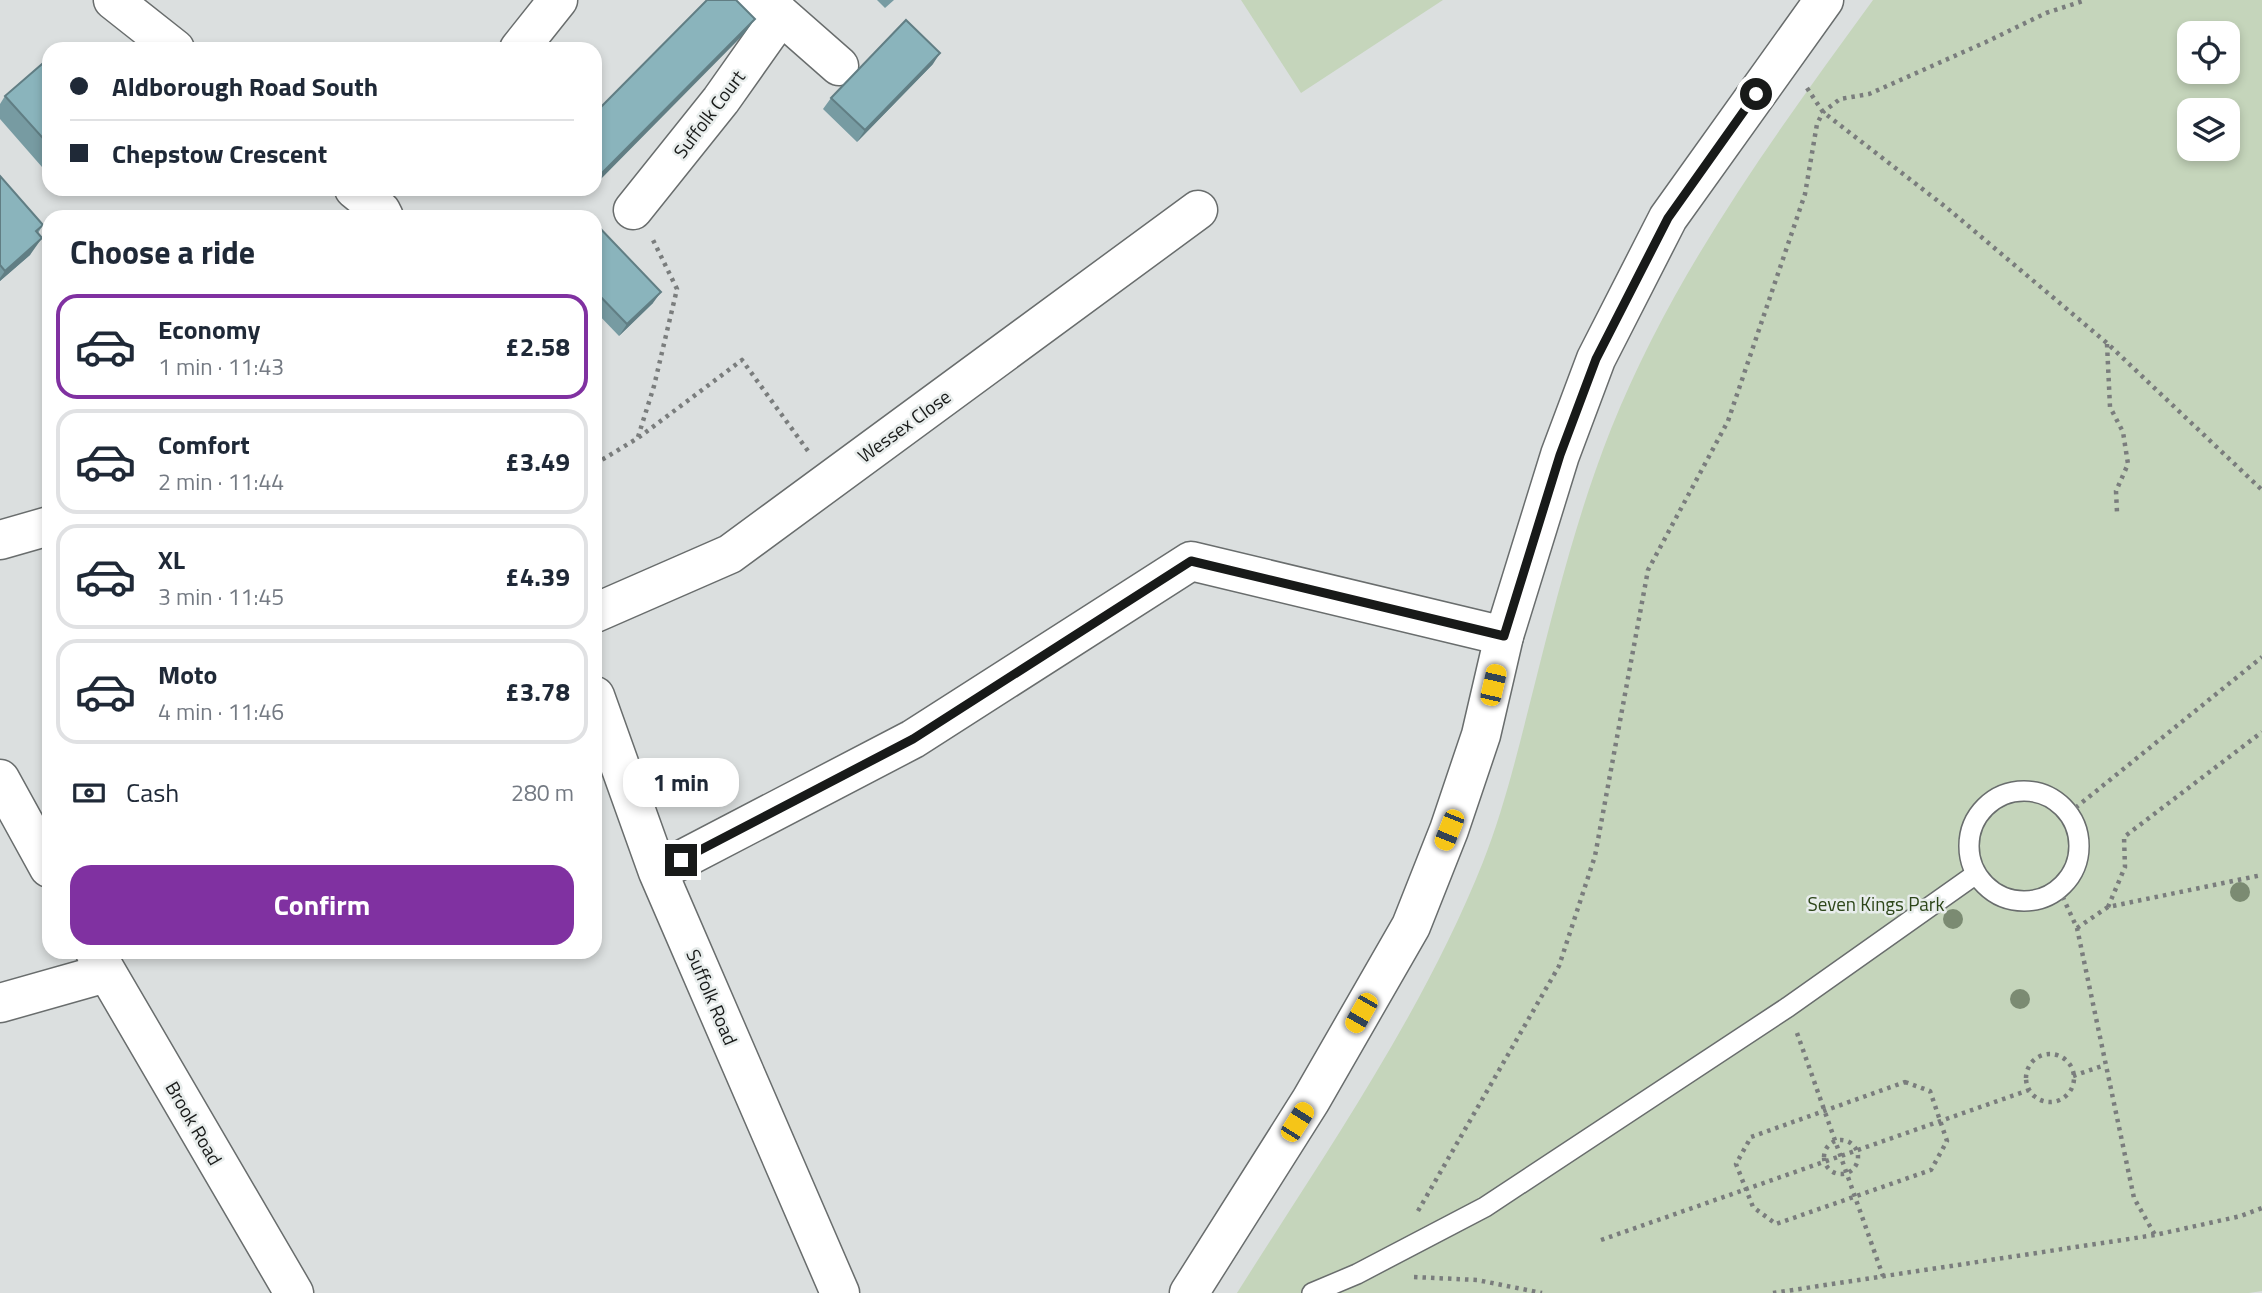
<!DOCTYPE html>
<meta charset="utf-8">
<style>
body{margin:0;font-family:"Titillium Web",sans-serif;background:#f6f6f7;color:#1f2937;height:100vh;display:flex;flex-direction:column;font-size:26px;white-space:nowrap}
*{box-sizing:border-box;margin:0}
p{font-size:23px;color:#747a83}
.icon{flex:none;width:38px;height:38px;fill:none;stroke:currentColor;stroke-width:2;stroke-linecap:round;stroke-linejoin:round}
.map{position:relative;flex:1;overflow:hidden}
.details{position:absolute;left:42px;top:210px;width:560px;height:749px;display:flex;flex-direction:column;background:#fff;border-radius:21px;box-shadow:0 4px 10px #0003}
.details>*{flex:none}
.guide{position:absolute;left:42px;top:42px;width:560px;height:154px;border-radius:21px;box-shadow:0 4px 10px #0003;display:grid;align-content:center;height:154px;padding:0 28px;background:#fff}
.fabs{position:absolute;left:2177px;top:21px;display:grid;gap:14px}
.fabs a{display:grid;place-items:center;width:63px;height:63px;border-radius:14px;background:#fff;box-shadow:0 4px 10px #0003;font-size:35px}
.end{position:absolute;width:32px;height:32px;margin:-16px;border:9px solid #181a19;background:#fff;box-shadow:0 0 0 4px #fff}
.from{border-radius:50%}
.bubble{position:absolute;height:49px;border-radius:21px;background:#fff;box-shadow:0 4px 10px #0003;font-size:23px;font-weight:700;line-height:49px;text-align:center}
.car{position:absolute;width:21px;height:42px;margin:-21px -10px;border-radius:9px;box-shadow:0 0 5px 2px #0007;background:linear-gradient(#f5c518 24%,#345 0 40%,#f5c518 0 76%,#345 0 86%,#f5c518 0)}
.guide b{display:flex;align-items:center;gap:24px;height:66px;font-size:26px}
.guide b+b{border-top:2px solid #e0e1e3}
.guide i{width:18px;height:18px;background:#1f2937}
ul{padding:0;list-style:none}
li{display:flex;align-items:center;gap:21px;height:105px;margin:0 14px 10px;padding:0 14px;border:4px solid #e0e1e3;border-radius:21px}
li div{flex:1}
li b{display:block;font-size:26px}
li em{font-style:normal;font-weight:700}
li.on{border-color:#8031a1}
li>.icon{width:63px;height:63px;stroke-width:1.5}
h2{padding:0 28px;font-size:32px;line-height:84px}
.pay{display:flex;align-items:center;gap:18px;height:77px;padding:0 28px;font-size:26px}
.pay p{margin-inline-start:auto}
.cta{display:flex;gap:14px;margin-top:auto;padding:14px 28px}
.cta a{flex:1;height:80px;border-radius:21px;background:#8031a1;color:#fff;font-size:28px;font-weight:700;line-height:80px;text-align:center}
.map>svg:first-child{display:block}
.green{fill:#c5d5bb;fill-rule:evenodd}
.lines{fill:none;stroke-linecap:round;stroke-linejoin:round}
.lane-casing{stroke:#696d6d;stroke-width:22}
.street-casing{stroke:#696d6d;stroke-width:41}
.secondary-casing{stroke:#696d6d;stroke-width:41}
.path{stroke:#7a7d7d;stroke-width:4.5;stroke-dasharray:3.5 5;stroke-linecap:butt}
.lane{stroke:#fff;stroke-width:19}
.street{stroke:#fff;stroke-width:38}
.secondary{stroke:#fff;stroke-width:38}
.tree{fill:#7b8b72}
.wall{fill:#779ba2}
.shaded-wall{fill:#617e84}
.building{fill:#8ab4bc;stroke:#617e84;stroke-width:2}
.route{stroke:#181a19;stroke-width:9}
.labels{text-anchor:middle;stroke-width:5;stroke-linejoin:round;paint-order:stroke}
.street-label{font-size:19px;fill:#181a19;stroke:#e8edec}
.park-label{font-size:19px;fill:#2d4619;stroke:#e8edec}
</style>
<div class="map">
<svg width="2262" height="1293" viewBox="0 0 2262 1293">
<rect width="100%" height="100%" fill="#dbdfdf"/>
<path class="green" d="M1241 0H1443L1301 93Z
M1873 0H2262V1291L2249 1293H1237C1324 1155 1422 1015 1483 862 1505 806 1519 746 1534 687 1556 600 1578 512 1611 429 1674 272 1774 136 1873 0ZM2189 33H2228V72H2189ZM2189 110H2228V149H2189Z"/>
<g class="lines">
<defs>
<path id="lane" d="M1969 846a55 55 0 1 1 110 0a55 55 0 1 1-110 0Z
M1312 1293 1357 1274 1485 1207 1788 1007 1976 874"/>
<path id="street" d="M113 0 175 49
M745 0 781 15 839 66
M519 49 558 0
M354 189 381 211 384 217
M633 210 721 100 781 15
M0 540 49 526
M595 613 730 554 1198 210
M595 696 658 872 840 1293
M658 872 913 739 1191 561 1504 636
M0 1003 106 973"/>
<path id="secondary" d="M0 779 49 868
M95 952 294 1293
M1189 1293 1311 1100 1411 926 1449 830 1481 735 1504 636 1560 455 1596 359 1668 218 1824 0"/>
</defs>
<use href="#lane" class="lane-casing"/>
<use href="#street" class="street-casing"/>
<use href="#secondary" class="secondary-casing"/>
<path class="path" d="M1807 88 1823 112 1947 208 2107 343 2262 490
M2107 344 2110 407 2123 432 2128 464 2116 491 2117 512
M638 437 654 386 677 289 653 240
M595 464 638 438 742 360 808 451
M2069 813 2262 657
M2059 889 2077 928 2134 1198 2155 1235
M2108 907 2125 867 2124 837 2262 732
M2077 928 2108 907 2262 875
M1797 1033 1883 1276
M2026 1078a24 24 0 1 1 48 0a24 24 0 1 1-48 0Z
M2073 1076 2105 1065
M1905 1082 1930 1091 1947 1141 1931 1170 1776 1224 1753 1207 1736 1164 1751 1137Z
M1824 1157a17 17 0 1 1 34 0a17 17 0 1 1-34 0Z
M1418 1211 1559 966 1595 856 1648 570 1728 421 1805 194 1817 124 1823 112 1840 99 1869 94 1986 42 2046 13 2086 0
M1601 1240 2029 1090
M1414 1277 1477 1280 1542 1293
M1773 1293 2155 1235 2241 1216 2262 1208"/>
<use href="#lane" class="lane"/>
<use href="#street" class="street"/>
<use href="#secondary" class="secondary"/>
</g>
<g class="tree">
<circle cx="2240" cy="892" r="10"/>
<circle cx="1953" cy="919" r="10"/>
<circle cx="2020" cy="999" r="10"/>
</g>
<path class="wall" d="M877 0H894L885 8Z
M49 58V175L0 119V104L5 96Z
M933 64 857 142 823 109 831 98Z
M0 176 43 225 38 233 30 255 0 281Z
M582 189H591L586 194Z
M595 223 653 303 619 336 595 311Z"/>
<path class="shaded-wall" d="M755 19 743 35 595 185V181L598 177Z
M940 53 933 64 857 142 865 130Z
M42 238 30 255 0 281V278L5 271Z
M661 292 653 303 619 336 627 324Z"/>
<path class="building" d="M707 0H736L755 19 598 177 595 174V113Z
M906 20 940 53 865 130 831 98Z
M49 58V145L5 96Z
M0 176 43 225 36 231 42 238 5 271 0 265Z
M584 212 589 217H578Z
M595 223 661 292 627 324 595 291Z"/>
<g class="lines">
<path class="route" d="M681 860 913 739 1191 561 1504 636 1560 455 1596 359 1668 218 1756 94"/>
</g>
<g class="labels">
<g class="street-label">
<text transform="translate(709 114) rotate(-53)" y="7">Suffolk Court</text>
<text transform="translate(904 426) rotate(-36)" y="7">Wessex Close</text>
<text transform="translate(712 997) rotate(67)" y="7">Suffolk Road</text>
<text transform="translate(194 1123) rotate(60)" y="7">Brook Road</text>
</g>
<g class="park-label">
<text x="1876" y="911">Seven Kings Park</text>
</g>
</g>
</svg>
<div class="fabs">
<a><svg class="icon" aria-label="locate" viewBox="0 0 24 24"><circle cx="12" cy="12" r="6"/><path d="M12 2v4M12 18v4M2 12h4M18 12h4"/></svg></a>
<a><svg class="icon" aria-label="layers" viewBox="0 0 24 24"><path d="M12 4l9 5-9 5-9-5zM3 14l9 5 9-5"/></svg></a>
</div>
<i class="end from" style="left:1756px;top:94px"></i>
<i class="end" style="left:681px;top:860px"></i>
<div class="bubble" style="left:623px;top:758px;width:116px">1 min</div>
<i class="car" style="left:1493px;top:685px;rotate:13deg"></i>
<i class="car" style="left:1449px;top:830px;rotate:202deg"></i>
<i class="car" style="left:1361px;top:1013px;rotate:210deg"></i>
<i class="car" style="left:1297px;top:1122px;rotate:32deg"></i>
<div class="guide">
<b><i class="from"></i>Aldborough Road South</b>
<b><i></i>Chepstow Crescent</b>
</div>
<section class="details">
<h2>Choose a ride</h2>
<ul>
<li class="on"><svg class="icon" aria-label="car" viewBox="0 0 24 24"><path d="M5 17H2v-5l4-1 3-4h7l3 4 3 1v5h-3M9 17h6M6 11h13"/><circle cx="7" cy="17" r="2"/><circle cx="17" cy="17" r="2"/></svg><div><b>Economy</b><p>1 min · 11:43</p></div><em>£2.58</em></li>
<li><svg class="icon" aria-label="car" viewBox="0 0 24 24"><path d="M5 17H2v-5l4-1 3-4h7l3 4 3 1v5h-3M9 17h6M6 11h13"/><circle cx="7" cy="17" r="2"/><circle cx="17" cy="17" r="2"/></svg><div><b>Comfort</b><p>2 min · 11:44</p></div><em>£3.49</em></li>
<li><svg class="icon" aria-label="car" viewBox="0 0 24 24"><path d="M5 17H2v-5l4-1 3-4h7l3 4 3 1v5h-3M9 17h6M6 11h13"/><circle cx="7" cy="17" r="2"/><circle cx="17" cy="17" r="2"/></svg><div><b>XL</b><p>3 min · 11:45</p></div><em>£4.39</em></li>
<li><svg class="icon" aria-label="car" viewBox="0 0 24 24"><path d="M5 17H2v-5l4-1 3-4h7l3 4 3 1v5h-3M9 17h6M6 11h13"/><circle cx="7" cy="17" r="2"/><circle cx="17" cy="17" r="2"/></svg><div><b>Moto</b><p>4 min · 11:46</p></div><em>£3.78</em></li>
</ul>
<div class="pay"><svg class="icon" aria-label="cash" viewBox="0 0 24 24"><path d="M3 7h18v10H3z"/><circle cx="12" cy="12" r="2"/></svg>Cash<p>280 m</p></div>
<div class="cta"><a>Confirm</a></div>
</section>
</div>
